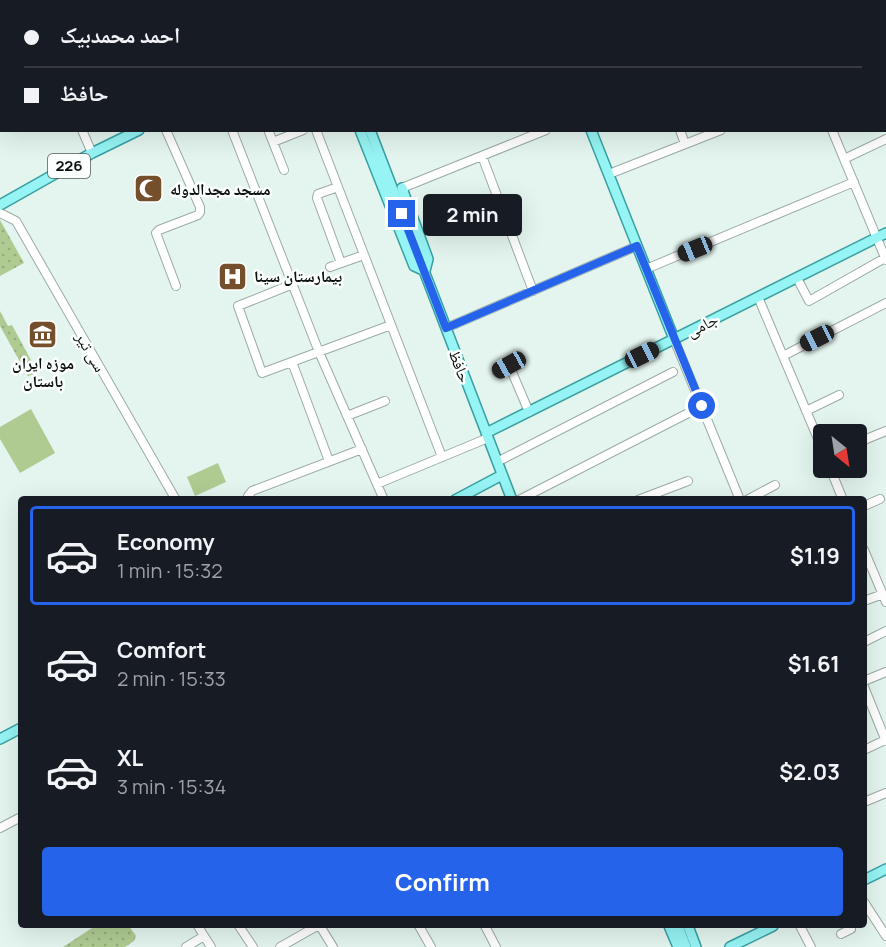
<!DOCTYPE html>
<meta charset="utf-8">
<style>
body{margin:0;font-family:Manrope,"Noto Naskh Arabic",sans-serif;background:#20242c;color:#f1f3f6;height:100vh;display:flex;flex-direction:column;font-size:22px;white-space:nowrap}
*{box-sizing:border-box;margin:0}
p{font-size:20px;color:#9ea1a6}
.icon{flex:none;width:33px;height:33px;fill:none;stroke:currentColor;stroke-width:2;stroke-linecap:round;stroke-linejoin:round}
.map{position:relative;flex:1;overflow:hidden}
.sheet{position:absolute;left:18px;top:496px;width:849px;height:432px;display:flex;flex-direction:column;background:#171b24;border-radius:6px;box-shadow:0 6px 24px #0002}
.sheet>*{flex:none}
.hud{position:absolute;left:0px;top:0px;width:886px;height:132px;box-shadow:0 6px 24px #0002;display:grid;align-content:center;height:132px;padding:0 24px;background:#171b24}
.needle{width:39px;rotate:150deg}
.controls{position:absolute;left:813px;top:424px;display:grid;gap:12px}
.controls a{display:grid;place-items:center;width:54px;height:54px;border-radius:6px;background:#171b24;box-shadow:0 6px 24px #0002;font-size:30px}
.end{position:absolute;width:27px;height:27px;margin:-14px;border:8px solid #2563eb;background:#fff;box-shadow:0 0 0 3px #fff}
.from{border-radius:50%}
.bubble{position:absolute;height:42px;border-radius:6px;background:#171b24;box-shadow:0 6px 24px #0002;font-size:20px;font-weight:700;line-height:42px;text-align:center}
.car{position:absolute;width:18px;height:36px;margin:-18px -9px;border-radius:8px;box-shadow:0 0 4px 2px #0007;background:linear-gradient(#222 24%,#8ab4d8 0 40%,#222 0 76%,#8ab4d8 0 86%,#222 0)}
.hud b{display:flex;align-items:center;gap:21px;height:57px;font-size:22px}
.hud b+b{border-top:2px solid #363941}
.hud i{width:15px;height:15px;background:#f1f3f6}
ul{padding:10px 0 0;list-style:none}
li{display:flex;align-items:center;gap:18px;height:99px;margin:0 12px 9px;padding:0 12px;border:3px solid transparent;border-radius:6px}
li div{flex:1}
li b{display:block;font-size:22px}
li em{font-style:normal;font-weight:700}
li.on{border-color:#2563eb}
li>.icon{width:54px;height:54px;stroke-width:1.5}
.cta{display:flex;gap:12px;margin-top:auto;padding:12px 24px}
.cta a{flex:1;height:69px;border-radius:6px;background:#2563eb;color:#fff;font-size:24px;font-weight:700;line-height:69px;text-align:center}
.map>svg:first-child{display:block}
.grass{fill:url(#grass-dots)}
.garden{fill:#afcb91}
.lines{fill:none;stroke-linecap:round;stroke-linejoin:round}
.minor-casing{stroke:#9baba6;stroke-width:10}
.major-casing{stroke:#38a0a0;stroke-width:12}
.minor{stroke:#fff;stroke-width:8}
.major{stroke:#96f4f4;stroke-width:9}
.route{stroke:#2563eb;stroke-width:8}
.labels{text-anchor:middle;stroke-width:5;stroke-linejoin:round;paint-order:stroke}
.shield{fill:#fbfffd;stroke:#545957;stroke-width:1.5}
.shield-label{font-size:15px;font-weight:bold;fill:#0c1210}
.poi-label{font-size:16px;font-weight:bold;fill:#0c1210;stroke:#fbfffd;text-anchor:start}
.street-label{font-size:16px;fill:#0c1210;stroke:#fbfffd}
</style>
<div class="map">
<svg width="886" height="947" viewBox="0 0 886 947">
<defs>
<pattern id="grass-dots" width="8" height="8" patternUnits="userSpaceOnUse" patternTransform="scale(1.5)"><rect width="8" height="8" fill="#afcb91"/><path d="M2 2h.1M6 6h.1" fill="none" stroke="#95ad7c" stroke-width="1.8" stroke-linecap="round"/></pattern>
</defs>
<rect width="100%" height="100%" fill="#e4f5ef"/>
<path class="grass" d="M0 220 24 263 0 276Z
M0 311 8 326 12 325 38 373 28 376 0 326Z
M95 926H129L136 936 134 941 125 947H63Z"/>
<path class="garden" d="M31 409 55 453 20 473 0 439V427Z
M218 463 226 482 195 496 187 477Z"/>
<g class="lines">
<defs>
<path id="minor" d="M208 0V2
M382 0 383 2
M426 0V2
M777 0 778 2
M136 2 139 0
M883 2V0
M0 60 2 59
M885 72H886
M82 130 92 153
M166 130 200 207V212L198 215 159 230 156 233 176 286
M232 130 319 352 384 500
M316 130 442 457
M680 130 685 144
M832 130 886 260
M269 132 284 170
M273 142 303 130
M482 156 533 291
M844 159 886 139
M609 174 721 130
M338 187 318 194 317 198 341 263
M402 188 546 130
M0 213 16 221 176 500
M330 267 364 255
M646 269 854 182
M797 278 809 301 885 258
M293 284 238 306 262 373 391 325
M758 297 824 453
M446 328 637 246
M674 339 740 500
M783 356 886 303
M292 362 329 461
M509 365 529 412
M497 372 519 359
M806 411 839 395
M347 416 385 401
M864 440 886 431
M856 460 858 459
M497 462 673 372
M830 468 843 500
M377 484 488 438
M249 500 248 496 252 491 362 449
M519 500 702 406
M638 500 688 481
M747 500 775 485
M864 506 880 499
M864 550 886 602
M864 601 883 594
M864 642 886 631
M864 681 886 672
M864 687 886 741
M864 750 885 740
M864 802 886 793
M0 828 21 817
M864 902 886 936
M239 926 253 947
M320 926 333 947
M419 926 431 947
M485 926 496 947
M800 926 811 947
M841 934 851 929 850 926
M204 936 211 947
M186 947 204 936 198 926
M280 947 317 926"/>
<path id="major" d="M319 0 320 2
M327 0 328 2
M540 0V2
M450 2 454 0
M360 130 414 266 425 271 428 259 402 188
M370 130 512 500
M591 130 674 339
M0 205 92 153 139 130
M486 433 886 233
M455 500 502 475
M0 739 21 728
M864 880 886 869
M669 926 678 947
M678 926 686 947
M688 926 696 947
M730 947 773 926"/>
</defs>
<use href="#minor" class="minor-casing"/>
<use href="#major" class="major-casing"/>
<use href="#minor" class="minor"/>
<use href="#major" class="major"/>
</g>
<g class="lines">
<path class="route" d="M402 214 446 328 637 246 702 406"/>
</g>
<defs>
<symbol id="mosque-square" viewBox="-11 -11 22 22"><rect x="-9" y="-9" width="18" height="18" rx="4" fill="#754e2b" stroke="#fbfffd"/><path d="M3.5-4.9A6 6 0 1 0 3.5 4.9A5 5 0 1 1 3.5-4.9Z" fill="#fff"/></symbol>
<symbol id="hospital-square" viewBox="-11 -11 22 22"><rect x="-9" y="-9" width="18" height="18" rx="4" fill="#754e2b" stroke="#fbfffd"/><path d="M-5-5h3v3.5h4V-5h3V5h-3V1.5h-4V5h-3Z" fill="#fff"/></symbol>
<symbol id="museum-square" viewBox="-11 -11 22 22"><rect x="-9" y="-9" width="18" height="18" rx="4" fill="#754e2b" stroke="#fbfffd"/><path d="M0-6L6-3V-2H-6V-3ZM-5-1h2V3h-2ZM-1-1h2V3h-2ZM3-1h2V3H3ZM-6 4H6V6H-6Z" fill="#fff"/></symbol>
</defs>
<g fill-rule="evenodd">
<use href="#mosque-square" x="132" y="172" width="33" height="33"/>
<use href="#hospital-square" x="216" y="260" width="33" height="33"/>
<use href="#museum-square" x="26" y="318" width="33" height="33"/>
</g>
<g class="labels">
<rect class="shield" x="48" y="154" width="42" height="24" rx="4.5"/>
<g class="shield-label">
<text x="69" y="171">226</text>
</g>
<g class="poi-label">
<text x="170" y="195">مسجد مجدالدوله</text>
<text x="254" y="282">بیمارستان سینا</text>
<text x="43" y="369" text-anchor="middle">موزه ایران<tspan x="43" dy="18">باستان</tspan></text>
</g>
<g class="street-label">
<text transform="translate(702 325) rotate(-27)" y="6">جامی</text>
<text transform="translate(91 352) rotate(60)" y="6">سی تیر</text>
<text transform="translate(460 366) rotate(69)" y="6">حافظ</text>
</g>
</g>
</svg>
<div class="controls">
<a><svg class="needle" viewBox="-14 -14 28 28"><path d="M0-13l5 13h-10z" fill="#e53935"/><path d="M0 13l5-13h-10z" fill="#9ea1a6"/></svg></a>
</div>
<i class="end from" style="left:702px;top:406px"></i>
<i class="end" style="left:402px;top:214px"></i>
<div class="bubble" style="left:423px;top:194px;width:99px">2 min</div>
<i class="car" style="left:695px;top:249px;rotate:248deg"></i>
<i class="car" style="left:817px;top:338px;rotate:243deg"></i>
<i class="car" style="left:642px;top:355px;rotate:64deg"></i>
<i class="car" style="left:509px;top:365px;rotate:241deg"></i>
<div class="hud">
<b><i class="from"></i>احمد محمدبیک</b>
<b><i></i>حافظ</b>
</div>
<section class="sheet">
<ul>
<li class="on"><svg class="icon" aria-label="car" viewBox="0 0 24 24"><path d="M5 17H2v-5l4-1 3-4h7l3 4 3 1v5h-3M9 17h6M6 11h13"/><circle cx="7" cy="17" r="2"/><circle cx="17" cy="17" r="2"/></svg><div><b>Economy</b><p>1 min · 15:32</p></div><em>$1.19</em></li>
<li><svg class="icon" aria-label="car" viewBox="0 0 24 24"><path d="M5 17H2v-5l4-1 3-4h7l3 4 3 1v5h-3M9 17h6M6 11h13"/><circle cx="7" cy="17" r="2"/><circle cx="17" cy="17" r="2"/></svg><div><b>Comfort</b><p>2 min · 15:33</p></div><em>$1.61</em></li>
<li><svg class="icon" aria-label="car" viewBox="0 0 24 24"><path d="M5 17H2v-5l4-1 3-4h7l3 4 3 1v5h-3M9 17h6M6 11h13"/><circle cx="7" cy="17" r="2"/><circle cx="17" cy="17" r="2"/></svg><div><b>XL</b><p>3 min · 15:34</p></div><em>$2.03</em></li>
</ul>
<div class="cta"><a>Confirm</a></div>
</section>
</div>
